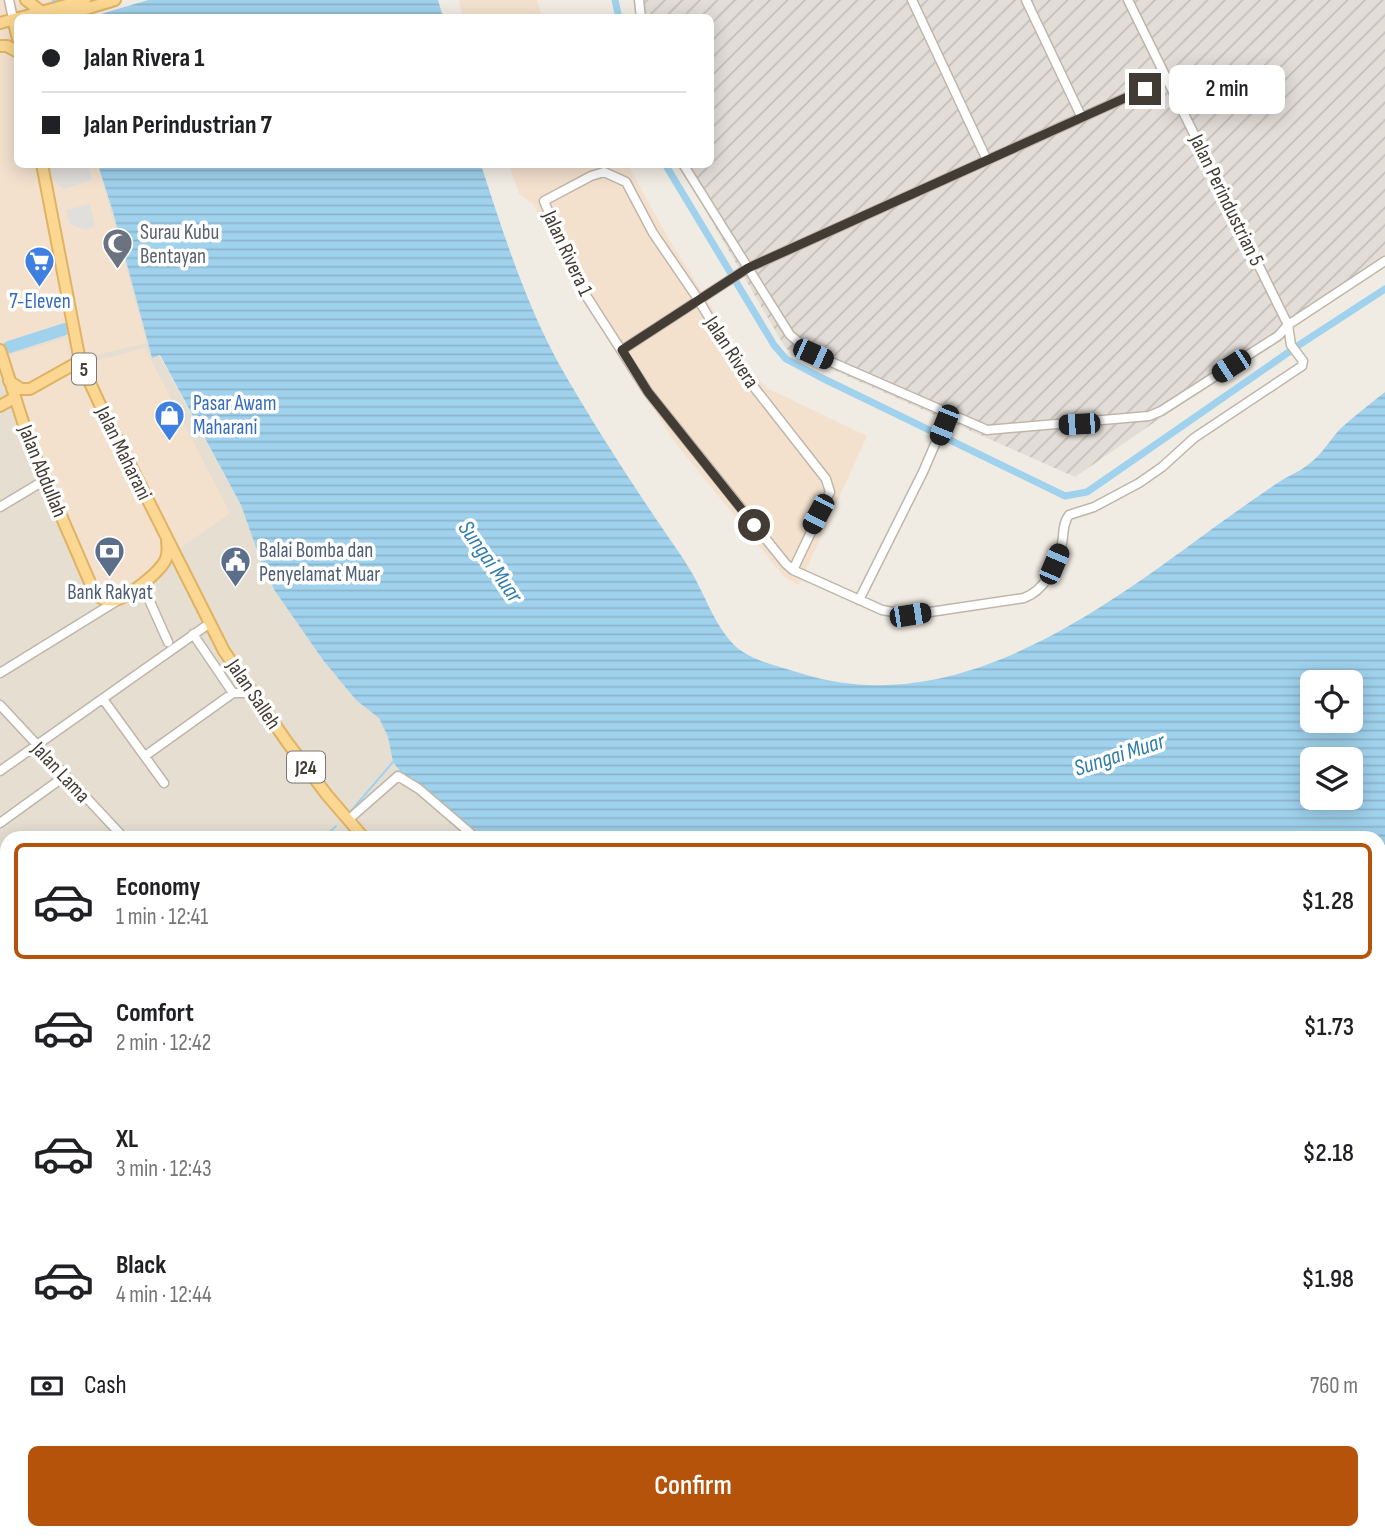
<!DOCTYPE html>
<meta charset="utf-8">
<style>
body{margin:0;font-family:"Sofia Sans Condensed",sans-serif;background:#f6f6f6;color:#202124;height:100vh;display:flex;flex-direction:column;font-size:26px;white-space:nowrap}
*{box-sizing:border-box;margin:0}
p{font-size:23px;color:#757577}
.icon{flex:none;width:38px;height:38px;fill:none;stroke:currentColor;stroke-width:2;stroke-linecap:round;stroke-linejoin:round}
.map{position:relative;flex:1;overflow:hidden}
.side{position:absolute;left:0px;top:831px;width:1386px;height:709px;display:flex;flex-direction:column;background:#fff;border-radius:21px 21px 0 0;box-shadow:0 4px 18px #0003}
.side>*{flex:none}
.banner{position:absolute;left:14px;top:14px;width:700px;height:154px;border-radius:10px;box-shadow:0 4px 18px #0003;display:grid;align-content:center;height:154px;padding:0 28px;background:#fff}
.buttons{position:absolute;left:1300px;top:670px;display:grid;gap:14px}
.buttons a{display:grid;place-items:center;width:63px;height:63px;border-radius:10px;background:#fff;box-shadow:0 4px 18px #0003;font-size:35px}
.end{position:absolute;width:32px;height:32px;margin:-16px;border:9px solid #423c34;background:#fff;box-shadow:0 0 0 4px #fff}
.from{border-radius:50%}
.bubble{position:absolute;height:49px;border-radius:10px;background:#fff;box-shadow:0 4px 18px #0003;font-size:23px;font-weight:600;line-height:49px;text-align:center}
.car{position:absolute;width:21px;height:42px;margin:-21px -10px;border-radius:9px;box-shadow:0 0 5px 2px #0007;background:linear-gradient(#222 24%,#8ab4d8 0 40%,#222 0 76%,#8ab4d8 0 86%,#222 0)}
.banner b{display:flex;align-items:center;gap:24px;height:66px;font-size:26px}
.banner b+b{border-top:2px solid #e0e0e0}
.banner i{width:18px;height:18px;background:#202124}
ul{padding:12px 0 0;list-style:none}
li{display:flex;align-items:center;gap:21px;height:116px;margin:0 14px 10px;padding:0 14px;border:4px solid transparent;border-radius:10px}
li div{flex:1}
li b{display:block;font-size:26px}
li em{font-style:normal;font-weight:600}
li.current{border-color:#b45309}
li>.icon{width:63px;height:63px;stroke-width:1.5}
.pay{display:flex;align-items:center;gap:18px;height:77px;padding:0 28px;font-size:26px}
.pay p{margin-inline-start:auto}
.cta{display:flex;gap:14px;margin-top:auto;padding:14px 28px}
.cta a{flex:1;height:80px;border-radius:10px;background:#b45309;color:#fff;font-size:28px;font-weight:600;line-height:80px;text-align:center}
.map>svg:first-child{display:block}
.residential{fill:#e5ded1}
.commercial{fill:#f3e1ce}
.industrial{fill:url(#industrial-furrows)}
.medical{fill:#f2d8d6}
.parking{fill:#e1dfdc}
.water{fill:url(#water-rules);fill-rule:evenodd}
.pier{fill:#f1ece3}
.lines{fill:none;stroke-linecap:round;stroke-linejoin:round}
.stream{stroke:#a0d2ed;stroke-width:2}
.canal{stroke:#a0d2ed;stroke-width:7}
.river{stroke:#a0d2ed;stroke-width:12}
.minor-casing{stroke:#bfb6a9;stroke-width:11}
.major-casing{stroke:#dfb363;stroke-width:14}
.minor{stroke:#fff;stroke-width:8}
.major{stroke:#fbd792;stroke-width:10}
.route{stroke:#423c34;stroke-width:9}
.labels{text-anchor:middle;stroke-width:7;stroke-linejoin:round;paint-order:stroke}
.shield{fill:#fff;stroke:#7b7671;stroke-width:2}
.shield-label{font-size:19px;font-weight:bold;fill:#423c34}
.street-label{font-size:21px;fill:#423c34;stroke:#fff}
.worship-label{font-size:21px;fill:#5b616d;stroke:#fff;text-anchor:start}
.shop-label{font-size:21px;fill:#366cbe;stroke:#fff}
.service-label{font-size:21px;fill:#4e5e75;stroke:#fff;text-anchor:start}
.water-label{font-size:23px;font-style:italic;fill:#317daa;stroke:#fff}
</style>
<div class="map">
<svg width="1385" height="1539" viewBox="0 0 1385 1539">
<defs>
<pattern id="industrial-furrows" width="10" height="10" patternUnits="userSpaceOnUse" patternTransform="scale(1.75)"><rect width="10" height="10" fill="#e3ddd8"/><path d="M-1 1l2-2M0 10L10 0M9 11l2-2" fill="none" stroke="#c4bfba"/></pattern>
<pattern id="water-rules" width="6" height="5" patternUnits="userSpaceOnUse" patternTransform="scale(1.75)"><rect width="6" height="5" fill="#a0d2ed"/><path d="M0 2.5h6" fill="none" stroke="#8bb5cc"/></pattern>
</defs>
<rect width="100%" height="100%" fill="#f1ece3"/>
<path class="residential" d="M0 0H52L57 17 18 18V164L98 165 113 212 152 358 159 355 241 505 264 570 275 591 323 660 356 700 379 717 388 737 393 762 400 771 485 838H7V1533H1379V857L1385 853V1539H0Z"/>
<path class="commercial" d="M0 0H50L55 17 18 18V164L98 165 147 343 73 360 62 324 0 344Z
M459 0H537L542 17H462Z
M509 165H628L664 231 750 369 767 388 867 436 799 585 785 578 677 445 571 284 534 205 519 194Z
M65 338 74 370 91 362 145 348 230 513 112 596 99 592 42 460 6 356Z"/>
<path class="industrial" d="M635 0H1385V263L1075 477 786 349 679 165 710 164V18L638 17Z"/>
<path class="medical" d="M271 1533H339L334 1539H278Z
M367 1533H418L415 1539H372Z"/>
<path class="parking" d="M49 165H88L92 180 63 189 52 178Z
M90 204 95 226 86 230 70 224 66 210Z"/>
<path class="water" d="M52 0H438L443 17 57 18Z
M98 165H481C503 232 525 302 559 364 589 417 622 468 656 519 668 537 681 554 692 573 706 597 717 632 740 650 757 662 781 667 800 673 957 723 1104 608 1223 521 1243 507 1262 493 1282 480 1291 475 1302 470 1310 463 1322 454 1330 440 1340 429 1354 416 1370 404 1385 392V853L1379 857V838H485L400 771 393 762 388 737 379 718 356 700 323 660 275 591 264 570 241 505 160 355 152 358 113 212ZM1312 682H1351V721H1312ZM1312 760H1351V798H1312Z"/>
<path class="pier" d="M69 0H148L91 17 53 18Z"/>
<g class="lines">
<path class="stream" d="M351 811 393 762
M324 838 336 826
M0 1157 7 1149
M645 1539 650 1533"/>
<path class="canal" d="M615 0 619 18
M665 164 774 345 786 359 820 377 1065 496 1087 492 1103 481 1299 345 1385 289
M1379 928 1385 939
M1383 1539 1385 1529"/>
<path class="river" d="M9 347 65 329"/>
<defs>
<path id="minor" d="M9 0 13 19
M639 0 641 18
M912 0 987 160
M1026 0 1082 118
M683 164 790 335 813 354 987 430 1149 416 1161 411 1278 336 1288 325 1385 261
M622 350 748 268 1167 79
M0 507 45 480
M793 570 830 492 826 479 739 368 698 299 653 233 626 182 604 172 591 176 544 201 578 283 648 392 786 564 793 570 882 610 910 615 1024 598C1045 590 1054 569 1061 547 1065 535 1061 526 1069 515L1094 507 1139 483 1162 467 1194 438 1302 366 1303 361 1291 345 1288 325 1128 0
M142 584 168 642
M859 600 923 472 948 414
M193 634 233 693
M0 673 115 602
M103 699 164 783
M0 705 124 838
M145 756 233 693H253
M0 771 210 623
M348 820 398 776 419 789 476 838
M0 823 65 776
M0 1056 7 1047
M1379 1068 1385 1067
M0 1148 7 1140
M0 1205 7 1211
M0 1289 7 1294
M0 1317 7 1322
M0 1338 7 1328
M1379 1514 1385 1464
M437 1533 449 1539
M214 1539 218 1533
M541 1539 546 1533
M565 1539 569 1533
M842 1539 843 1533
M967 1539 969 1533
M1032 1539 1033 1533
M1056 1539 1057 1533
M1304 1539 1305 1533
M1376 1539 1377 1533"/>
<path id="major" d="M26 0 42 12
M19 18 85 0
M56 18 115 0
M13 19 18 39
M0 23 18 18
M0 46H7L18 52
M42 164 80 361 102 409 224 651 287 742 327 795 364 838
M0 350 30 444 95 594C101 599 107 602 115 600 129 597 160 572 166 559 168 553 168 548 167 542
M9 381 21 389H30L80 361
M0 406 14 398
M1379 1370H1385
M1143 1533 1150 1539"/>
</defs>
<use href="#minor" class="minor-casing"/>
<use href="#major" class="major-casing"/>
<use href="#minor" class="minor"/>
<use href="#major" class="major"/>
</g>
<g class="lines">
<path class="route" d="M754 525 648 392 622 350 748 268 1145 89"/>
</g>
<defs>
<symbol id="mosque-pin" viewBox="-11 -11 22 30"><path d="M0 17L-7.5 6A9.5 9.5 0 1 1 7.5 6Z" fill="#6b7280" stroke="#fff"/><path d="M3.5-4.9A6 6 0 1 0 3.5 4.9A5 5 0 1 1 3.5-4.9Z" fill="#fff"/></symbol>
<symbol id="supermarket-pin" viewBox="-11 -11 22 30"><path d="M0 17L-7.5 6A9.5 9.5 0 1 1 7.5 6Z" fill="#3f7fe0" stroke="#fff"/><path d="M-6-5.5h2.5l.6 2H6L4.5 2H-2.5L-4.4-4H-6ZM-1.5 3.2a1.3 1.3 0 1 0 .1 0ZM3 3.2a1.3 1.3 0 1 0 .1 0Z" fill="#fff"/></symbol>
<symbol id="shop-pin" viewBox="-11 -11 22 30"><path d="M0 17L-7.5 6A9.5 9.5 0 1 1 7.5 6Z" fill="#3f7fe0" stroke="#fff"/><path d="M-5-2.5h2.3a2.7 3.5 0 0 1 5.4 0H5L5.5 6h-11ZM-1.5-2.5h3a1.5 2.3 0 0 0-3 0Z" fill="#fff"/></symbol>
<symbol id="bank-pin" viewBox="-11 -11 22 30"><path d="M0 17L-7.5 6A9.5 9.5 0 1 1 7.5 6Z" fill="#5c6f8a" stroke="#fff"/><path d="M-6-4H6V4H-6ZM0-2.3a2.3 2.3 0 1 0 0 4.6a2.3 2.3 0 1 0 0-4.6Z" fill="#fff"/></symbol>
<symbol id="civic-pin" viewBox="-11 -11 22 30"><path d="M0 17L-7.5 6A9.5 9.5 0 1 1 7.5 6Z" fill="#5c6f8a" stroke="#fff"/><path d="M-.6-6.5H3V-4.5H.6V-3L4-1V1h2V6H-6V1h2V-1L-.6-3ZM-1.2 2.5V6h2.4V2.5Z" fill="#fff"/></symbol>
</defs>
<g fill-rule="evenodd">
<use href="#mosque-pin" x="100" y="226" width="35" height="47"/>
<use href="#supermarket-pin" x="22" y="244" width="35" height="47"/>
<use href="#shop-pin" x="152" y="398" width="35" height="47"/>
<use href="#bank-pin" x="92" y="534" width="35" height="47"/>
<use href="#civic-pin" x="218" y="544" width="35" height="47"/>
</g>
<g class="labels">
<g class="shield">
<rect x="72" y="353.5" width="24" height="31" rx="5"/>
<rect x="287" y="751.5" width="38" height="31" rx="5"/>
</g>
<g class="shield-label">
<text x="84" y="376">5</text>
<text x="306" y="774">J24</text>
</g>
<g class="street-label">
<text transform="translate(1227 200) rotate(64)" y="7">Jalan Perindustrian 5</text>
<text transform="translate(568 253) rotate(65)" y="7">Jalan Rivera 1</text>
<text transform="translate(732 352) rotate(57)" y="7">Jalan Rivera</text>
<text transform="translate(124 453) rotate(64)" y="7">Jalan Maharani</text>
<text transform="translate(43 471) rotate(68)" y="7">Jalan Abdullah</text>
<text transform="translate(254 694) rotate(56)" y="7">Jalan Salleh</text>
<text transform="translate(61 772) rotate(47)" y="7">Jalan Lama</text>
</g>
<g class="worship-label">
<text x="140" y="239">Surau Kubu<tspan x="140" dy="24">Bentayan</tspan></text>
</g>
<g class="shop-label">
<text x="40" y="308">7-Eleven</text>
<text x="193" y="410" text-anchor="start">Pasar Awam<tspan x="193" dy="24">Maharani</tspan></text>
</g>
<g class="service-label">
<text x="259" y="557">Balai Bomba dan<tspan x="259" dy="24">Penyelamat Muar</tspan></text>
<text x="110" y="599" text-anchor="middle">Bank Rakyat</text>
</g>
<g class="water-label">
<text transform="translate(491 561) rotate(55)" y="8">Sungai Muar</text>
<text transform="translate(1119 754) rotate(-18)" y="8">Sungai Muar</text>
</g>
</g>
</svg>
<div class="buttons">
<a><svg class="icon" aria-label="locate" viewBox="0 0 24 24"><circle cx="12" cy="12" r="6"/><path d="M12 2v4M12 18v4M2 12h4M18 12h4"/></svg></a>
<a><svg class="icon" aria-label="layers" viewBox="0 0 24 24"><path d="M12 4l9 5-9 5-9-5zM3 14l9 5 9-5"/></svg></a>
</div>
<i class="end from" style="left:754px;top:525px"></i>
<i class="end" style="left:1145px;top:89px"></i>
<div class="bubble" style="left:1169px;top:65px;width:116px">2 min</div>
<i class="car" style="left:813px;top:354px;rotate:114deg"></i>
<i class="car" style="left:1231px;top:366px;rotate:237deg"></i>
<i class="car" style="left:1079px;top:424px;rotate:267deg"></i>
<i class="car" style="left:944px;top:425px;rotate:202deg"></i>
<i class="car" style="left:818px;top:514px;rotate:208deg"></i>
<i class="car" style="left:1054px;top:564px;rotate:23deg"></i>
<i class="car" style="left:910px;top:615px;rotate:81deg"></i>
<div class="banner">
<b><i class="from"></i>Jalan Rivera 1</b>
<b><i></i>Jalan Perindustrian 7</b>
</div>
<section class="side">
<ul>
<li class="current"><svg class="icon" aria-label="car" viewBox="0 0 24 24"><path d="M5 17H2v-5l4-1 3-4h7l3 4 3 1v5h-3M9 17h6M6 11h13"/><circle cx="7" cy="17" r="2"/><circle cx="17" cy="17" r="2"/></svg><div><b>Economy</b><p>1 min · 12:41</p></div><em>$1.28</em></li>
<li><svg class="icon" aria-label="car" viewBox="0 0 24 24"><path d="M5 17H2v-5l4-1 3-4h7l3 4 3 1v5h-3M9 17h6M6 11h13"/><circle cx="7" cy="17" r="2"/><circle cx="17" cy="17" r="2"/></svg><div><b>Comfort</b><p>2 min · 12:42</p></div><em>$1.73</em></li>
<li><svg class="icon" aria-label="car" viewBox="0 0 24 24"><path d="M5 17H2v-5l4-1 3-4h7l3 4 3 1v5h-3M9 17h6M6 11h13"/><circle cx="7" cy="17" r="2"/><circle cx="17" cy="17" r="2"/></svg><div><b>XL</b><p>3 min · 12:43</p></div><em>$2.18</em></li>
<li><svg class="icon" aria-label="car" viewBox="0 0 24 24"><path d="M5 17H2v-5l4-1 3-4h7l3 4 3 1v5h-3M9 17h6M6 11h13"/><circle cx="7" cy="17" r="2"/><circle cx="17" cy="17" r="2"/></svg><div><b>Black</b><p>4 min · 12:44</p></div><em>$1.98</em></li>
</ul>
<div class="pay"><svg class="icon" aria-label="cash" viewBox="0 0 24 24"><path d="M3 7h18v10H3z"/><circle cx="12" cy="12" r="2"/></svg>Cash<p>760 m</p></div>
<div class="cta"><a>Confirm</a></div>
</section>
</div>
